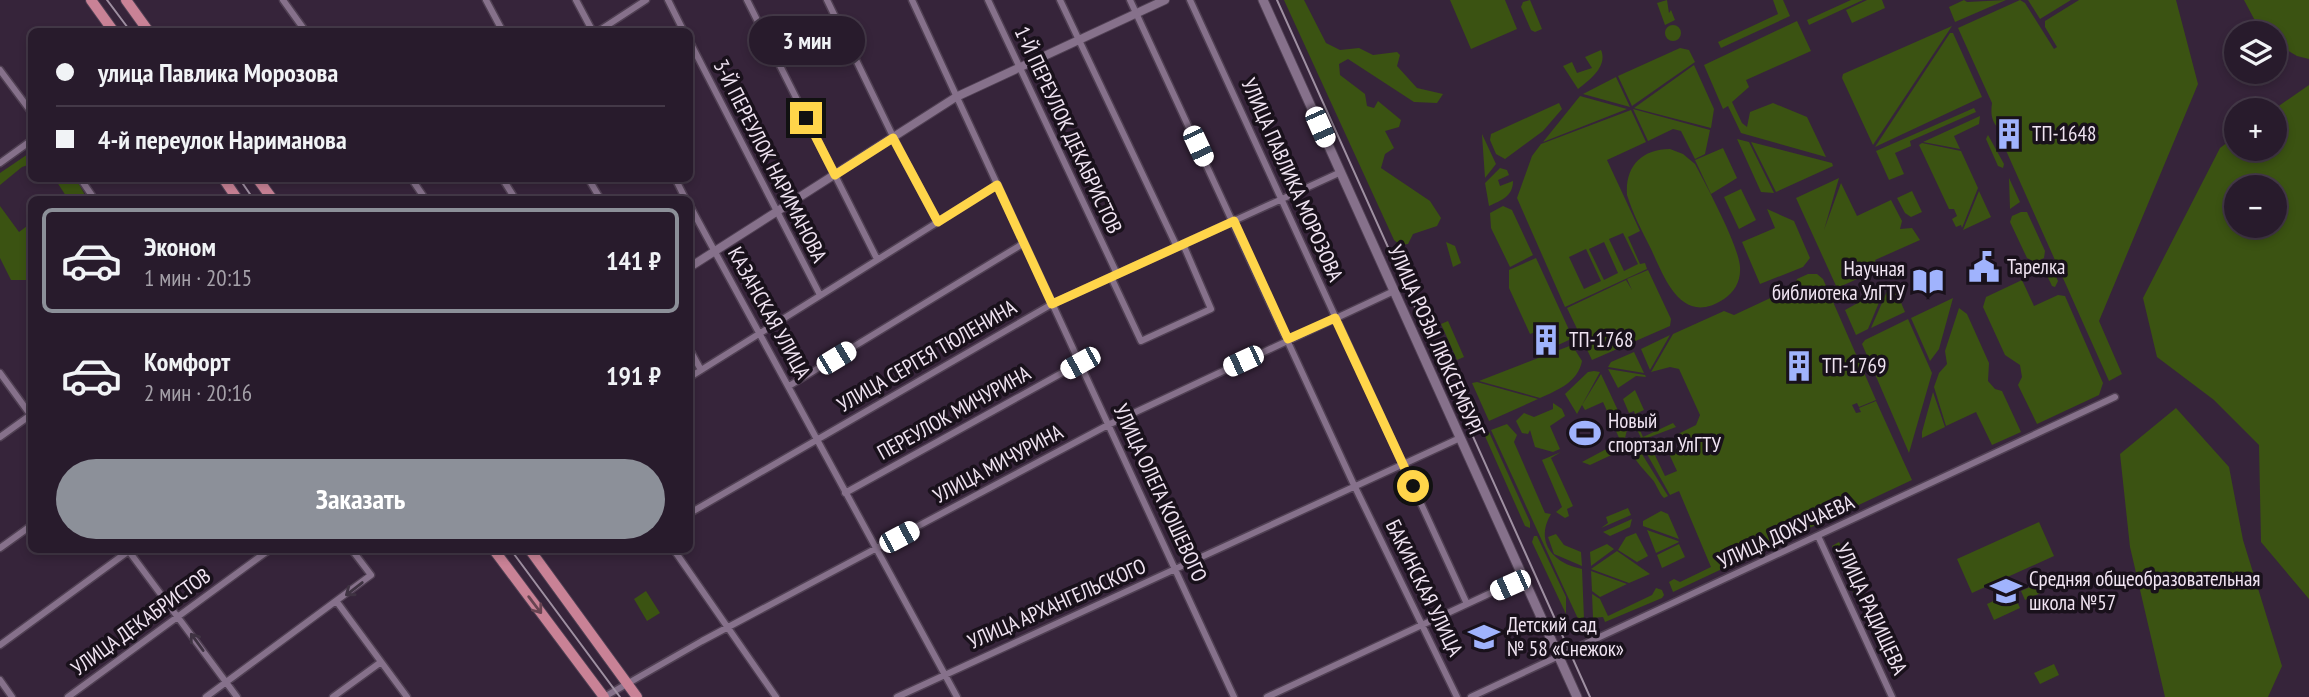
<!DOCTYPE html>
<html lang="ru">
<meta charset="utf-8">
<style>
body{margin:0;font-family:"PT Sans Narrow",sans-serif;background:#342838;color:#f1f3f6;height:100vh;display:flex;flex-direction:column;font-size:26px;white-space:nowrap}
*{box-sizing:border-box;margin:0}
p{font-size:23px;color:#a5a1a9}
.icon{flex:none;width:38px;height:38px;fill:none;stroke:currentColor;stroke-width:2;stroke-linecap:round;stroke-linejoin:round}
.map{position:relative;flex:1;overflow:hidden}
.sheet{position:absolute;left:28px;top:196px;width:665px;height:357px;display:flex;flex-direction:column;background:#281b2c;border-radius:10px;box-shadow:0 4px 10px #0003,0 0 0 2px #443948}
.sheet>*{flex:none}
.top-card{position:absolute;left:28px;top:28px;width:665px;height:154px;border-radius:10px;box-shadow:0 4px 10px #0003,0 0 0 2px #443948;display:grid;align-content:center;height:154px;padding:0 28px;background:#281b2c}
.buttons{position:absolute;left:2224px;top:21px;display:grid;gap:14px}
.buttons a{display:grid;place-items:center;width:63px;height:63px;border-radius:50%;background:#281b2c;box-shadow:0 4px 10px #0003,0 0 0 2px #443948;font-size:35px}
.end{position:absolute;width:32px;height:32px;margin:-16px;border:9px solid #ffd54a;background:#111;box-shadow:0 0 0 4px #111}
.from{border-radius:50%}
.bubble{position:absolute;height:49px;border-radius:24px;background:#281b2c;box-shadow:0 4px 10px #0003,0 0 0 2px #443948;font-size:23px;font-weight:800;line-height:49px;text-align:center}
.car{position:absolute;width:21px;height:42px;margin:-21px -10px;border-radius:9px;box-shadow:0 0 5px 2px #0007;background:linear-gradient(#fff 24%,#345 0 40%,#fff 0 76%,#345 0 86%,#fff 0)}
.top-card b{display:flex;align-items:center;gap:24px;height:66px;font-size:26px}
.top-card b+b{border-top:2px solid #443948}
.top-card i{width:18px;height:18px;background:#f1f3f6}
ul{padding:12px 0 0;list-style:none}
li{display:flex;align-items:center;gap:21px;height:105px;margin:0 14px 10px;padding:0 14px;border:4px solid transparent;border-radius:10px}
li div{flex:1}
li b{display:block;font-size:26px}
li em{font-style:normal;font-weight:800}
li.selected{border-color:#8c9099}
li>.icon{width:63px;height:63px;stroke-width:1.5}
.cta{display:flex;gap:14px;margin-top:auto;padding:14px 28px}
.cta a{flex:1;height:80px;border-radius:42px;background:#8c9099;color:#fff;font-size:28px;font-weight:800;line-height:80px;text-align:center}
.map>svg:first-child{display:block}
.green{fill:#3b5312;fill-rule:evenodd}
.lines{fill:none;stroke-linecap:round;stroke-linejoin:round}
.minor-casing{stroke:#504053;stroke-width:9}
.tertiary-casing{stroke:#504053;stroke-width:10}
.secondary-casing{stroke:#504053;stroke-width:11}
.primary-casing{stroke:#504053;stroke-width:12}
.minor{stroke:#86718b;stroke-width:6}
.tertiary{stroke:#86718b;stroke-width:8}
.secondary{stroke:#86718b;stroke-width:9}
.primary{stroke:#c98296;stroke-width:10}
.tram{stroke:#9f90a2;stroke-width:2}
.oneway{stroke:#3f3342}
.oneway2{stroke:#684452}
.route{stroke:#ffd54a;stroke-width:9}
.labels{text-anchor:middle;stroke-width:7;stroke-linejoin:round;paint-order:stroke}
.street-label{font-size:21px;fill:#f0e4f2;stroke:#19111b}
.poi-label{font-size:21px;fill:#f0e4f2;stroke:#19111b;text-anchor:start}
</style>
<div class="map">
<svg width="2309" height="697" viewBox="0 0 2309 697">
<rect width="100%" height="100%" fill="#36243a"/>
<path class="green" d="M1284 0H1304L1326 43 1340 50 1359 48 1373 55 1397 52 1400 55 1397 66 1417 88 1443 94 1437 103 1414 102 1348 59 1339 64 1340 75 1365 94 1367 106 1374 108 1378 101 1401 120 1399 127 1385 131 1394 148 1385 154 1381 168 1430 201 1441 218 1437 226 1413 234 1408 244 1400 245 1394 240Z
M1450 0H1505L1517 29 1471 49Z
M1530 0 1542 29 1535 32 1531 30 1521 7 1523 2Z
M1667 0 1669 13 1671 10 1675 20 1665 25 1657 3Z
M1773 0H1783L1790 16 1721 48 1718 42 1778 14Z
M1851 0H1863L1809 25 1807 20Z
M1867 0H1882L1885 8 1852 23 1846 10Z
M1964 0 1967 2 2006 0 1955 22 1949 7Z
M2020 0 2025 3 2054 49 2057 47 2045 27V21L2079 0H2176L2198 84 2099 321 2122 374 2109 381 2004 146V142L2018 136 2014 128 2003 133C1993 124 1990 118 1992 103L1958 28Z
M2028 0H2071L2040 19Z
M2244 0H2309V59L2297 56 2275 43V33L2261 32Z
M1797 21 1811 51 1746 80 1749 87 1732 102 1742 123 1747 127 1750 112 1773 103 1807 117 1826 157 1741 133 1728 106 1723 109 1704 65Z
M1665 33a8 8 0 1 1 16 0a8 8 0 1 1-16 0Z
M1952 26 1873 145 1842 78 1843 74Z
M1950 33H1953L1982 97 1875 147Z
M1680 48 1689 50 1695 62 1632 106 1618 76Z
M1601 50C1608 66 1590 80 1578 89L1563 66 1572 62 1577 73 1592 68 1585 57Z
M1694 65 1714 109 1711 128 1634 108Z
M1616 77 1630 107 1583 94Z
M2309 85V599L2261 542 2259 445 2214 400 2157 357 2143 298 2220 148 2236 136V149H2275L2273 110ZM2275 187V226H2236V187Z
M1580 96 1627 109 1543 142Z
M1559 103 1562 109 1543 131 1505 159 1496 154 1490 140 1491 134Z
M1974 108 1976 112 1910 141 1911 146 1895 153 1904 174 1889 180 1876 151Z
M1633 109 1710 130 1705 154 1695 159 1681 131 1673 129 1648 141Z
M1631 110 1646 142 1607 160 1640 231 1628 237 1640 264 1645 263 1647 269 1565 307 1517 198 1532 156 1541 144ZM1623 233 1638 264 1624 271 1609 239ZM1604 242 1618 273 1604 280 1589 249ZM1586 249 1601 281 1584 289 1569 257Z
M1980 116 1979 124 1954 136 1960 149 1923 142Z
M1482 134 1496 164 1485 178 1482 135Z
M1988 135 2004 164 2003 168 1998 166 1986 139Z
M1737 139 1749 142 1774 193 1761 192Z
M1751 142 1832 163 1833 166 1776 192Z
M1922 143 1961 151 1978 188 1962 228 1961 225 1956 227 1952 219 1957 216 1954 209H1949L1919 145Z
M1723 148 1737 178 1711 194 1695 160Z
M1670 149 1683 154 1695 164C1706 185 1739 246 1740 267 1741 280 1735 292 1724 299 1682 327 1665 279 1651 249 1642 231 1633 214 1627 195 1625 167 1641 149 1670 149Z
M31 152V164L22 167 0 185V173Z
M1500 168 1507 170 1509 175 1498 180 1500 186 1513 181C1513 196 1502 200 1489 206L1485 183Z
M1839 178 1824 230 1841 183 1857 216 1891 200 1902 221 1900 229 1912 228 1920 240 1875 260 1877 266 1882 264 1884 267 1837 288 1796 198Z
M2009 178 2020 202 2010 209Z
M55 179H76L85 195 84 199H64L66 196Z
M1741 189 1756 220 1739 229 1724 197Z
M1912 191 1922 212 1911 217 1905 213 1897 198Z
M1979 191 1991 217 1963 230Z
M0 206 19 232 31 223V280H11L0 258Z
M1503 206 1512 210 1533 255 1510 267 1491 228 1490 213Z
M1767 209 1794 221 1810 258 1803 267 1760 284 1742 242 1775 228Z
M2021 212H2027L2045 251 2044 258 2035 262 2027 258 2010 222 2012 216Z
M1446 242 1455 246 1461 263 1453 267Z
M1536 258 1571 334 1569 340 1547 350 1538 331 1530 334 1509 288V270Z
M2047 263 2051 265 2058 281 2055 287 2052 286 2043 267Z
M1648 270 1671 319 1670 326 1592 360 1567 308 1626 280 1632 290 1627 279Z
M1808 274H1817L1823 279 1876 400 1859 407 1857 403 1852 405 1856 413 1861 412 1859 408 1876 401 1912 480 1673 592 1669 582 1674 579 1680 582 1711 567 1679 491 1670 495 1643 447 1652 449 1665 476 1677 471 1664 443 1673 453 1680 450 1676 435 1696 425 1700 415 1679 369 1670 367 1651 372 1673 334 1724 311 1734 315 1794 287 1797 279ZM1803 356 1812 375 1802 380 1793 361Z
M2022 280 2034 306 2058 295 2065 296 2103 383 2099 395 2037 424 2018 385 2022 377 2020 365 2005 355 1983 307 1986 297Z
M1894 286 1905 312 1871 328 1888 289Z
M1885 288 1868 329 1856 335 1845 310Z
M1953 298 1939 349 1930 361 1911 318Z
M1959 308 1967 314 1989 363 1988 381 1995 389 2002 391 2021 432 1992 445 1976 412 1946 426 1934 387 1939 373 1947 364 1945 351Z
M1908 319 1932 373 1909 453 1862 344 1865 340Z
M1448 321 1464 357 1457 360 1441 324Z
M1670 335 1650 370 1641 349Z
M1572 345 1582 361C1578 382 1558 390 1540 398L1479 381Z
M1634 352 1644 373 1608 367 1611 362Z
M1608 369 1645 375 1646 377 1636 376 1618 388Z
M1594 371 1600 372 1577 414 1565 394 1588 372Z
M1601 374 1627 430 1625 438 1620 440 1603 402 1585 410 1582 405Z
M1477 382 1538 399 1489 421 1472 383Z
M1635 390 1644 410 1635 414 1634 411 1629 413 1623 399Z
M1933 392 1945 427 1922 438V432Z
M1553 403 1562 409 1565 416 1550 426 1560 449 1553 452 1535 447 1530 430 1528 434 1522 433 1516 421 1524 413 1534 417 1553 409Z
M2176 408 2229 467 2243 540 2282 666 2268 697H2165L2130 547 2120 454Z
M1633 414 1643 437 1673 423 1676 427 1642 440 1630 415Z
M1507 424 1517 435 1514 442 1545 513 1551 514C1534 542 1554 564 1582 569L1584 619 1579 621 1491 430Z
M1489 432 1530 522V528L1525 526 1484 434Z
M1632 438 1668 496 1664 498C1658 492 1657 484 1651 478 1641 466 1627 455 1632 438Z
M1625 439 1620 451 1590 465 1582 462Z
M1561 452 1551 458 1573 506 1567 509 1569 516 1565 518 1556 512 1562 507 1542 460Z
M1628 508 1631 515 1601 528 1608 523 1606 517Z
M1661 511 1668 514 1679 539 1643 526V521Z
M1632 519 1630 527 1610 536 1603 532Z
M2039 522 2054 556 1972 593 1957 559Z
M1647 530 1678 541 1679 542 1656 553Z
M1636 533 1648 556 1637 562 1618 550 1626 537Z
M1556 534 1564 545 1581 552 1582 566 1554 554 1548 537Z
M1534 536H1537L1566 597V614L1532 542Z
M1839 542 1866 599 1858 603 1832 546Z
M1607 544 1614 549 1591 566 1590 552Z
M1679 544 1685 557 1662 568 1657 555Z
M1617 551 1650 574 1629 583 1591 569Z
M1591 571 1627 584 1600 597 1592 591Z
M2039 583 2043 592 2025 600 2021 591Z
M1656 588 1662 590 1664 595 1662 598 1605 622 1603 617 1593 618 1592 594 1600 599 1608 616 1652 595Z
M646 591 660 613 647 621 634 599Z
M2013 592 2020 608 1994 620 1987 604Z
M2054 664 2059 675 2040 684 2034 673Z"/>
<g class="lines">
<defs>
<path id="minor" d="M283 0 306 32
M486 0 503 32
M576 0 593 32
M668 0 684 32
M747 0 877 259
M827 0 902 155 938 222
M912 0 1234 697
M988 0 1117 274
M1060 0 1177 247
M1130 0 1354 485 1457 697
M1190 0 1467 604
M597 32 646 0
M690 42 820 295
M0 70 32 113
M0 163 32 140
M80 178 95 200
M411 178 426 200
M502 178 516 200
M588 178 601 200
M675 178 686 200
M690 206 957 697
M1111 277 1141 341 1211 309 1183 244
M690 350 701 370
M0 373 32 417
M690 377 997 185
M789 386 1024 243
M0 437 32 414
M845 493 1080 363
M690 513 1052 304 1341 172
M1818 536 1892 697
M0 548 32 525
M128 550 237 697
M674 550 776 697
M337 602 407 697
M0 645 130 550
M0 680 12 697
M68 697 269 550
M206 697 371 575 352 550
M333 697 381 662
M604 697 702 641 1108 425 1394 291
M897 697 1460 438
M1267 697 1523 578
M1471 697 2115 397"/>
<path id="tertiary" d="M690 267 956 97 1165 0"/>
<path id="secondary" d="M1263 0 1577 697"/>
<path id="primary" d="M91 0 114 32
M126 0 149 32
M223 178 238 200
M257 178 273 200
M494 550 604 697
M530 550 637 697"/>
</defs>
<use href="#minor" class="minor-casing"/>
<use href="#tertiary" class="tertiary-casing"/>
<use href="#secondary" class="secondary-casing"/>
<use href="#primary" class="primary-casing"/>
<use href="#minor" class="minor"/>
<use href="#tertiary" class="tertiary"/>
<use href="#secondary" class="secondary"/>
<use href="#primary" class="primary"/>
<path class="tram" d="M107 0 131 32
M1277 0 1590 697
M239 178 254 200
M511 550 620 697"/>
</g>
<defs><path id="oneway-shaft" d="M-6 0H5M1.5-3L5.5 0L1.5 3" fill="none" stroke-width="1.6" stroke-linecap="round" stroke-linejoin="round" transform="scale(1.75)"/></defs>
<g class="oneway">
<use href="#oneway-shaft" transform="translate(354 589) rotate(142)"/>
<use href="#oneway-shaft" transform="translate(197 642) rotate(-126)"/>
</g>
<use class="oneway2" href="#oneway-shaft" transform="translate(535 605) rotate(53)"/>
<g class="lines">
<path class="route" d="M806 118 835 175 893 138 938 222 997 185 1052 304 1234 221 1288 339 1335 318 1413 486"/>
</g>
<defs>
<symbol id="building-bare" viewBox="-9 -9 18 18"><path d="M-4-6H4V6H1V3H-1V6H-4ZM-2.5-4.3h1.7v1.8h-1.7ZM.8-4.3h1.7v1.8H.8ZM-2.5-1h1.7V.8h-1.7ZM.8-1h1.7V.8H.8Z" fill="#a0b3fd" stroke="#19111b" stroke-width="2.5" paint-order="stroke"/></symbol>
<symbol id="civic-bare" viewBox="-9 -9 18 18"><path d="M-.6-6.5H3V-4.5H.6V-3L4-1V1h2V6H-6V1h2V-1L-.6-3ZM-1.2 2.5V6h2.4V2.5Z" fill="#a0b3fd" stroke="#19111b" stroke-width="2.5" paint-order="stroke"/></symbol>
<symbol id="library-bare" viewBox="-9 -9 18 18"><path d="M-6-4Q-3-5.5-.7-3.5V5Q-3 3-6 4ZM6-4Q3-5.5 .7-3.5V5Q3 3 6 4Z" fill="#a0b3fd" stroke="#19111b" stroke-width="2.5" paint-order="stroke"/></symbol>
<symbol id="stadium-bare" viewBox="-9 -9 18 18"><path d="M0-5a6.5 5 0 1 0 0 10a6.5 5 0 1 0 0-10ZM-3.5-1.8h7v3.6h-7Z" fill="#a0b3fd" stroke="#19111b" stroke-width="2.5" paint-order="stroke"/></symbol>
<symbol id="school-bare" viewBox="-9 -9 18 18"><path d="M0-5L7-2L0 1L-7-2ZM-4 1L0 2.5L4 1V4Q0 6-4 4Z" fill="#a0b3fd" stroke="#19111b" stroke-width="2.5" paint-order="stroke"/></symbol>
</defs>
<g fill-rule="evenodd">
<use href="#building-bare" x="1987" y="112" width="44" height="44"/>
<use href="#civic-bare" x="1962" y="245" width="44" height="44"/>
<use href="#library-bare" x="1906" y="259" width="44" height="44"/>
<use href="#building-bare" x="1524" y="318" width="44" height="44"/>
<use href="#building-bare" x="1777" y="344" width="44" height="44"/>
<use href="#stadium-bare" x="1563" y="411" width="44" height="44"/>
<use href="#school-bare" x="1984" y="569" width="44" height="44"/>
<use href="#school-bare" x="1462" y="615" width="44" height="44"/>
</g>
<g class="labels">
<g class="street-label">
<text transform="translate(1068 130) rotate(65)" y="7">1-Й ПЕРЕУЛОК ДЕКАБРИСТОВ</text>
<text transform="translate(770 161) rotate(63)" y="7">3-Й ПЕРЕУЛОК НАРИМАНОВА</text>
<text transform="translate(1292 180) rotate(66)" y="7">УЛИЦА ПАВЛИКА МОРОЗОВА</text>
<text transform="translate(769 313) rotate(61)" y="7">КАЗАНСКАЯ УЛИЦА</text>
<text transform="translate(1436 341) rotate(66)" y="7">УЛИЦА РОЗЫ ЛЮКСЕМБУРГ</text>
<text transform="translate(927 356) rotate(-30)" y="7">УЛИЦА СЕРГЕЯ ТЮЛЕНИНА</text>
<text transform="translate(954 413) rotate(-29)" y="7">ПЕРЕУЛОК МИЧУРИНА</text>
<text transform="translate(998 464) rotate(-28)" y="7">УЛИЦА МИЧУРИНА</text>
<text transform="translate(1160 493) rotate(65)" y="7">УЛИЦА ОЛЕГА КОШЕВОГО</text>
<text transform="translate(1786 532) rotate(-25)" y="7">УЛИЦА ДОКУЧАЕВА</text>
<text transform="translate(1424 588) rotate(64)" y="7">БАКИНСКАЯ УЛИЦА</text>
<text transform="translate(1057 604) rotate(-24)" y="7">УЛИЦА АРХАНГЕЛЬСКОГО</text>
<text transform="translate(1871 609) rotate(65)" y="7">УЛИЦА РАДИЩЕВА</text>
<text transform="translate(141 622) rotate(-36)" y="7">УЛИЦА ДЕКАБРИСТОВ</text>
</g>
<g class="poi-label">
<text x="2032" y="141">ТП-1648</text>
<text x="2007" y="274">Тарелка</text>
<text x="1905" y="276" text-anchor="end">Научная<tspan x="1905" dy="24">библиотека УлГТУ</tspan></text>
<text x="1569" y="347">ТП-1768</text>
<text x="1822" y="373">ТП-1769</text>
<text x="1608" y="428">Новый<tspan x="1608" dy="24">спортзал УлГТУ</tspan></text>
<text x="2029" y="586">Средняя общеобразовательная<tspan x="2029" dy="24">школа №57</tspan></text>
<text x="1507" y="632">Детский сад<tspan x="1507" dy="24">№ 58 «Снежок»</tspan></text>
</g>
</g>
</svg>
<div class="buttons">
<a><svg class="icon" aria-label="layers" viewBox="0 0 24 24"><path d="M12 4l9 5-9 5-9-5zM3 14l9 5 9-5"/></svg></a>
<a>+</a>
<a>−</a>
</div>
<i class="end from" style="left:1413px;top:486px"></i>
<i class="end" style="left:806px;top:118px"></i>
<div class="bubble" style="left:749px;top:16px;width:116px">3 мин</div>
<i class="car" style="left:1320px;top:127px;rotate:156deg"></i>
<i class="car" style="left:1198px;top:146px;rotate:155deg"></i>
<i class="car" style="left:836px;top:358px;rotate:59deg"></i>
<i class="car" style="left:1243px;top:361px;rotate:245deg"></i>
<i class="car" style="left:1080px;top:363px;rotate:241deg"></i>
<i class="car" style="left:899px;top:537px;rotate:62deg"></i>
<i class="car" style="left:1510px;top:585px;rotate:246deg"></i>
<div class="top-card">
<b><i class="from"></i>улица Павлика Морозова</b>
<b><i></i>4-й переулок Нариманова</b>
</div>
<section class="sheet">
<ul>
<li class="selected"><svg class="icon" aria-label="car" viewBox="0 0 24 24"><path d="M5 17H2v-5l4-1 3-4h7l3 4 3 1v5h-3M9 17h6M6 11h13"/><circle cx="7" cy="17" r="2"/><circle cx="17" cy="17" r="2"/></svg><div><b>Эконом</b><p>1 мин · 20:15</p></div><em>141 ₽</em></li>
<li><svg class="icon" aria-label="car" viewBox="0 0 24 24"><path d="M5 17H2v-5l4-1 3-4h7l3 4 3 1v5h-3M9 17h6M6 11h13"/><circle cx="7" cy="17" r="2"/><circle cx="17" cy="17" r="2"/></svg><div><b>Комфорт</b><p>2 мин · 20:16</p></div><em>191 ₽</em></li>
</ul>
<div class="cta"><a>Заказать</a></div>
</section>
</div>
